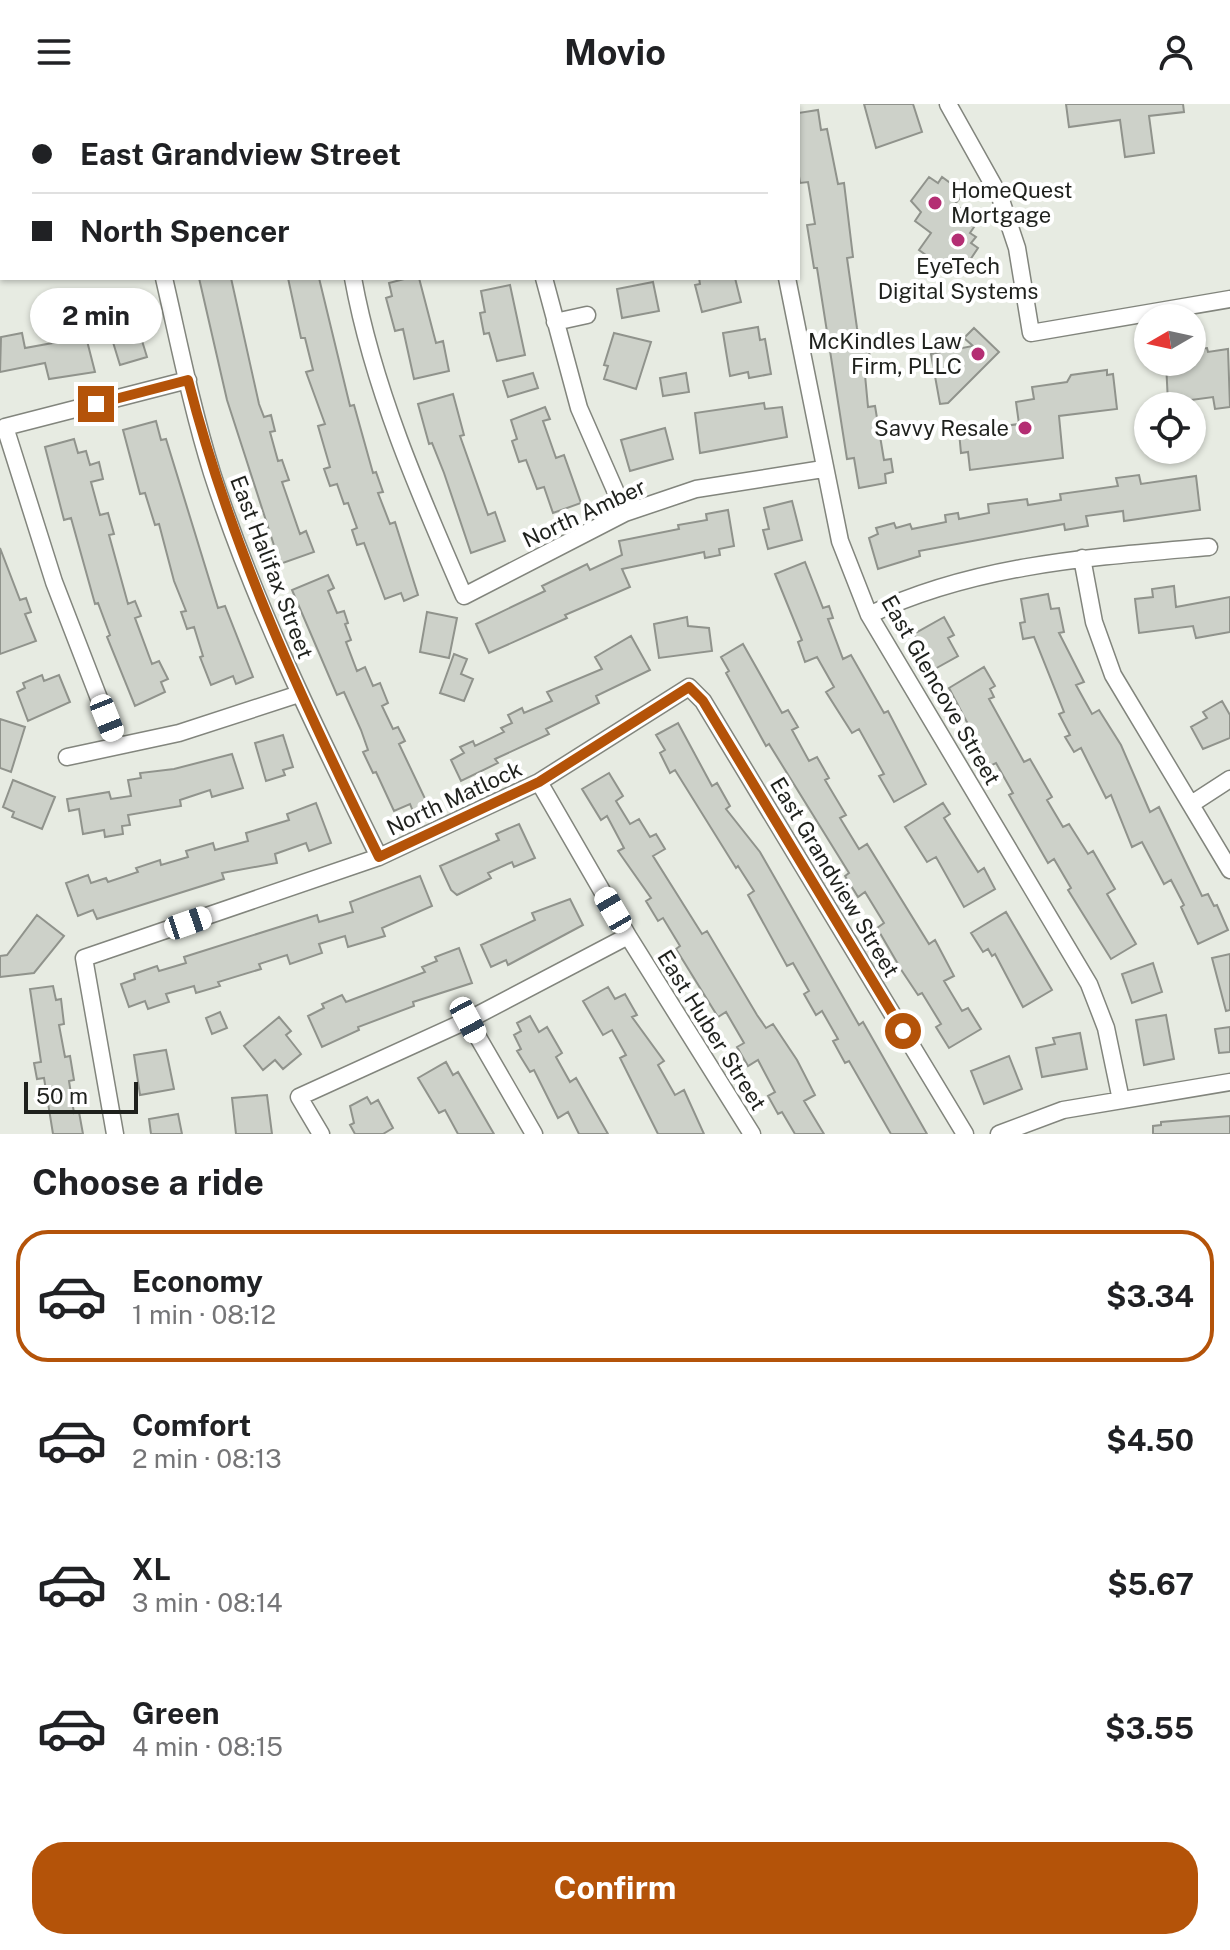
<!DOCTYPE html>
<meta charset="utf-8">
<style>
body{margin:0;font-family:"Public Sans",sans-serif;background:#f2f2f2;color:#202124;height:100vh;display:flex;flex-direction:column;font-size:30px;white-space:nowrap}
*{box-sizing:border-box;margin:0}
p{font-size:26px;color:#757577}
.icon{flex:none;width:44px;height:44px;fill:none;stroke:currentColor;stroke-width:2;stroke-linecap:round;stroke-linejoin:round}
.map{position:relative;height:1030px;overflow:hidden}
.side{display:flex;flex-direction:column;background:#fff;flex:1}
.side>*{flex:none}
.hud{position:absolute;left:0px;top:0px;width:800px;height:176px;box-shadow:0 2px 6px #0004;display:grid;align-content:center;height:176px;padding:0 32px;background:#fff}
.needle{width:52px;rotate:261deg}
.fabs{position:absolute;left:1134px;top:200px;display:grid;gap:16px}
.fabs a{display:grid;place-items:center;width:72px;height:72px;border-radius:50%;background:#fff;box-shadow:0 2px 6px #0004;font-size:40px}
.scale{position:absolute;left:24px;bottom:20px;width:114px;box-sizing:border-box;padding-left:8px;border:4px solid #1f211d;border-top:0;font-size:22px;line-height:28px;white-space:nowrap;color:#1f211d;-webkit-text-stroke:6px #fff;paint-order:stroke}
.end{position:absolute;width:36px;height:36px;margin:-18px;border:10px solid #b45309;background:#fff;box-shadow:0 0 0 4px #fff}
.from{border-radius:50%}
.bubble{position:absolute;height:56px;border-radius:28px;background:#fff;box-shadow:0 2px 6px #0004;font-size:26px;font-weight:700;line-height:56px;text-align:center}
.car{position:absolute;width:24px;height:48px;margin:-24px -12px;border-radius:10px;box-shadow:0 0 6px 2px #0007;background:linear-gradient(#fff 24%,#345 0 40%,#fff 0 76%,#345 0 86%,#fff 0)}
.hud b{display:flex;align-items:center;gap:28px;height:76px;font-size:30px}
.hud b+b{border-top:2px solid #e0e0e0}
.hud i{width:20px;height:20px;background:#202124}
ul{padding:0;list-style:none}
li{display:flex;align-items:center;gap:24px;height:132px;margin:0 16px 12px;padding:0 16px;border:4px solid transparent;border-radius:32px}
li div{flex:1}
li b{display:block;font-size:30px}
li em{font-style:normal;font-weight:700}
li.selected{border-color:#b45309}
li>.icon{width:72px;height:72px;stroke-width:1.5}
h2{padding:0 32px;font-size:36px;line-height:96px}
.cta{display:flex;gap:16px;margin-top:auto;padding:16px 32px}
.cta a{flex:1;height:92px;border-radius:32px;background:#b45309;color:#fff;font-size:32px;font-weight:700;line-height:92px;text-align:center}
header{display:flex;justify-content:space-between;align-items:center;height:104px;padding:0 32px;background:#fff;font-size:36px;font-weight:700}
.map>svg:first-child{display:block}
.building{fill:#cdd1c9;stroke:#90938c;stroke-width:2}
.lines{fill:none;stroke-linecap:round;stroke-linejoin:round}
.minor-casing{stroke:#82857d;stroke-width:19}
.minor{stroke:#fff;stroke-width:16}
.route{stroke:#b45309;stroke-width:10}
.poi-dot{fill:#b42e73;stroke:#fff;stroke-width:3}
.labels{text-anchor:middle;stroke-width:8;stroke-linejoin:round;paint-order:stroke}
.poi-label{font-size:22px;fill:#1f211d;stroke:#fff;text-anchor:end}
.street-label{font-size:22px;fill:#1f211d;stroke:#fff}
</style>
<header><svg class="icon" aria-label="menu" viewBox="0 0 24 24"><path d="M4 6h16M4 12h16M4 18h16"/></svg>Movio<svg class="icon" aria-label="person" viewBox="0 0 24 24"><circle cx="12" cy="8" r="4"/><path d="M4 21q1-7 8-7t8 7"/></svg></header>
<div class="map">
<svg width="1230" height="1030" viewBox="0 0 1230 1030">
<rect width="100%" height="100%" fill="#e7ebe2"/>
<path class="building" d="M864 0H913L922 28 876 44Z
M1066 0H1183L1184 8 1149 12 1154 49 1125 53 1120 16 1069 23Z
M818 6 821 26 827 25 838 80 844 79 853 153 847 154 857 224 860 237 867 236 871 259 864 260 868 303 875 302 884 356 891 355 893 368 885 370 886 379 859 384 854 354 847 355 817 164H814L807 121 815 120 808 78 800 79 798 66V9Z
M929 73 938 79 942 73 964 89 955 100 964 107 962 111 976 120 970 129 976 133 971 139 978 144 968 159 960 155 955 162 950 158 945 165 919 146 931 129 915 117 921 108 911 97Z
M199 174H231L259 300 264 313 271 311 275 327 270 328 278 357 282 356 289 376 282 378 300 430 306 427 314 448 280 460 227 296Z
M288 174H319L350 302 354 301 373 369 376 368 383 388 378 389 390 420 395 418 418 491 404 497 401 489 385 495 364 439 357 441 352 426 357 424 348 399 344 400 337 380 330 382 324 365 330 363 318 322 325 320 306 268 313 266 305 234H301Z
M408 174H419L436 239 443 237 449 267 414 275 403 225 395 227 386 194 392 192 389 179Z
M699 174H735L741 198 702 208 695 181 700 180Z
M653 178 659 207 622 214 617 185Z
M510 181 525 251 497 257 489 229 484 230 480 209 485 208 481 187Z
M135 214 147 253 120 261 108 222Z
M758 223 760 236 765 235 771 270 749 274 748 268 730 272 723 229Z
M974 224 999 248 948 299 940 300 931 250 973 242 964 234Z
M22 229 25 244 86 233 95 268 49 275 45 259 0 268 1 233Z
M614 229 651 238 636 285 604 275 608 262 604 261Z
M1207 244 1208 248 1228 245 1230 303 1215 305 1213 293 1168 299 1166 258H1192V246Z
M1107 266V271L1113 270 1117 305 1059 312 1063 354 970 366 968 348 961 349 959 328 1019 320 1016 298 1034 295 1032 283 1067 278 1071 271Z
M533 269 538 284 508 293 503 277Z
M686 269 689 288 663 292 660 274Z
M453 290 464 331 460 332 488 411 495 408 505 437 471 449 444 369 432 339 429 340 418 300Z
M764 299 765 305 782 303 787 333 700 349 695 309Z
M545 303 550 315 543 317 556 354 564 351 581 399 553 409 544 383 537 385 526 356 519 358 512 337 517 335 511 316Z
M156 317 161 336 166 335 218 504 225 502 253 573 236 580 233 572 211 581 200 553 203 552 194 523 187 525 181 508 186 507 174 477 159 420 155 421 145 389 140 390 123 326Z
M665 324 673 355 630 367 621 336Z
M74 335 78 349 86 347 90 361 99 358 103 375 91 378 100 411 108 409 114 430 109 431 128 500 135 497 141 512 135 514 152 560 159 557 168 575 161 578 165 588 135 602 107 533 110 531 98 499 95 500 71 414 64 416 45 343Z
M1139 371 1141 380 1196 372 1200 406 1124 417 1123 407 1086 412 1088 422 1065 426 1064 420 919 447 920 452 878 465 869 434 878 430 876 424 894 419 896 424 910 420 912 425 946 418 945 411 958 409 959 415 989 409 988 400 1027 395 1028 401 1061 396 1060 390 1118 382 1116 374Z
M792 397 802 436 768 445 763 426 769 425 764 404Z
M728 406 734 442 719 445 720 451 705 454 704 448 622 465 630 483 565 511 567 514 489 549 476 520 545 487 542 482 575 466 587 460 590 466 622 451 619 437 679 425 678 421 707 416 706 410Z
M0 444 20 496 26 494 31 508 25 510 36 537 0 550Z
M805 458 823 504 829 502 833 514 828 515 843 555 851 551 884 609 888 607 926 680 894 698 879 672 884 670 859 625 852 629 826 588 834 583 817 553 805 558 798 538 802 536 775 470Z
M328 471 334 484 328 487 337 509 344 507 348 519 345 520 351 536 346 538 357 567 365 563 373 582 380 579 388 599 382 602 393 625 398 623 405 637 399 640 429 703 414 710 410 700 394 707 376 668 373 669 363 648 368 646 361 626 344 588 337 591 292 486Z
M1174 482 1176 503 1230 493V528L1196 534 1193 522 1139 529 1135 495 1153 493 1152 485Z
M1048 490 1051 505 1059 504 1064 528 1059 529 1084 578 1076 581 1092 610 1099 606 1121 641 1150 708 1159 703 1202 792 1208 790 1214 802 1217 801 1228 826 1198 840 1181 803 1184 801 1171 776 1164 780 1142 738 1132 743 1111 691 1106 694 1081 644 1074 648 1065 633 1070 631 1059 610 1064 608 1034 533 1023 535 1020 519 1025 518 1021 495Z
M427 508 457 514 449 554 420 548Z
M687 513 688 522 709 524 712 547 659 554 654 520Z
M944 513 954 531 948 534 958 552 933 566 914 530Z
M631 532 650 566 596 592 599 599 546 625 549 630 495 655 498 659 461 677 451 656 464 649 460 643 473 637 475 642 504 628 501 624 512 619 508 611 522 604 524 609 552 597 547 588 602 565 595 553Z
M743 540 782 609 788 606 798 623 792 626 809 657 817 653 829 674 825 676 846 711 840 714 859 745 867 740 929 840 935 836 954 872 944 877 962 907 968 904 981 925 949 944 936 923 941 920 922 889 918 891 902 867 877 824 884 819 865 788 858 793 845 772 849 769 769 640 766 642 726 569 729 567 721 553Z
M454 550 467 555 461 570 473 575 464 597 440 589Z
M984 563 995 582 990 585 994 593 989 595 1024 658 1030 655 1052 693 1047 696 1063 723 1069 720 1088 750 1093 747 1115 785 1107 790 1136 840 1111 855 1068 786 1071 784 1054 755 1048 759 1009 691 1013 689 996 659 990 662 949 584Z
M42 571 44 577 59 571 70 598 28 617 17 588 25 584 23 579Z
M1222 597 1230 611V634L1203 645 1191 623 1207 614 1203 608Z
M0 615 25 623 11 668 0 664Z
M678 619 712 682 717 679 730 702 726 705 760 748 859 921 863 918 927 1030H891L849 957 845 959 833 937 838 935 822 907 816 911 804 890 809 887 793 859 787 862 748 791 754 787 738 762 736 764 675 666 670 669 660 649 665 646 656 631Z
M283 631 293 663 283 666 285 671 266 677 255 639Z
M232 650 243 684 212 693 210 686 180 696 181 702 128 711 130 721 122 722 123 730 105 733 104 726 83 730 79 705 69 707 67 695 109 688 111 695 131 692 128 676 141 674 140 669 174 665Z
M609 669 623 692 616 697 630 720 639 715 650 733 656 730 665 745 653 752 702 830 707 827 757 911 766 924 773 920 797 956 815 991 804 997 824 1030H795L782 1008 778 1010 768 992 775 988 758 956 748 962 737 943 744 939 726 908 718 913 676 845 680 842 663 814 658 817 646 797 651 794 618 747 624 744 607 712 601 716 582 685Z
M13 676 55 693 42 725 12 713 14 708 3 703Z
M316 699 331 739 309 747 306 739 275 750 277 759 222 769 224 775 97 815 93 806 78 812 66 779 88 771 91 779 106 774 108 778 138 768 136 764 160 756 161 761 188 753 186 747 213 739 215 746 248 737 246 729 289 716 287 710Z
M943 699 950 710 944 714 978 768 984 764 995 785 964 803 936 753 927 758 905 723Z
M519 720 535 754 514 763 512 758 488 769 491 774 457 791 451 786 440 762 499 736 496 730Z
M420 772 432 802 382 824 385 832 348 843 345 832 319 840 322 849 290 860 287 851 259 860 261 865 218 878 220 882 196 889 194 882 166 890 169 898 148 905 145 897 129 903 121 880 135 875 134 870 157 862 159 867 186 859 184 853 317 811 319 818 353 808 350 798Z
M570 795 583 821 508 861 506 856 491 863 481 841 535 816 532 809Z
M1006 808 1052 886 1023 903 995 850 992 852 988 845 983 848 971 829Z
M37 811 64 832 34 869 0 873V852L7 851Z
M459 844 472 879 413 898 414 902 358 923 359 926 322 943 308 912 324 904 322 900 342 891 346 898 425 868 422 863 437 857 435 853Z
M1230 850V906L1226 907 1212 854Z
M1153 859 1162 888 1132 899 1122 870Z
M53 882 56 896 61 895 64 920 59 921 65 953 70 952 74 976 69 977 74 1009 79 1008 83 1030H53L44 974 37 975 34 959 41 958 30 885Z
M608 883 615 895 625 890 637 911 632 913 664 957 658 961 675 991 684 986 704 1030H658L620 954 626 951 612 926 603 931 583 897Z
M220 908 227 924 212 930 206 914Z
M1166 911 1174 955 1144 961 1136 916Z
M530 912 539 928 547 923 562 949 556 953 570 978 576 974 608 1030H579L568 1008 558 1014 534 966 530 968 517 947 521 945 514 931 521 927 517 919Z
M279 913 291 927 286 931 301 950 283 965 275 956 263 966 244 942Z
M1230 923V948L1219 949 1215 925Z
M1080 929 1087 965 1042 973 1036 944 1055 940 1053 934Z
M166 946 174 985 140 991 134 951Z
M1009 952 1022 985 984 1000 971 967Z
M446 958 453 971 458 968 494 1030H458L445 1006 439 1009 418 974Z
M267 991 272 1030H236L232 994Z
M367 993 371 1000 378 996 393 1024 383 1030H355L350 1021 354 1019 350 1002Z
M178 1010 182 1030H151L149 1015Z
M1230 1012V1030H1153V1022L1161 1021V1018Z"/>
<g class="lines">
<defs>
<path id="minor" d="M136 0V2
M757 0V2
M948 0 1000 93 1017 144 1031 229 1230 195
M640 2 653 0
M0 97 2 96
M164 174C179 239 192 305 212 369 255 502 317 628 379 753
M353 174C373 284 419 389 464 492L625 409 696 385 823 365
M544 174 579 304 625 409
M787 174 840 437 869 511 1089 880 1106 924 1121 996
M555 218 587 211
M1082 454 1094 518 1113 571 1230 766
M869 511C976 460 1093 453 1209 443
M117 641 54 478 5 323 188 276
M67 653 179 629 299 590
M539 678 628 832 752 1030
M1193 699 1230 675
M468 916 534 1030
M115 1030 84 854 379 753 539 678 689 583 703 597 965 1030
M321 1030 299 993 468 916 628 832
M999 1030 1063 1006 1230 978"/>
</defs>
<use href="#minor" class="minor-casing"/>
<use href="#minor" class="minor"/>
</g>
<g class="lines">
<path class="route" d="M96 300 188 276C231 444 302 598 379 753L539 678 689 583 703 597 903 927"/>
</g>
<g class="poi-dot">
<circle cx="935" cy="99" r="8"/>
<circle cx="958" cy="136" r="8"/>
<circle cx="978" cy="250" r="8"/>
<circle cx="1025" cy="324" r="8"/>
</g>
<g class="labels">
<g class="poi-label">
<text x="951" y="94" text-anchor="start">HomeQuest<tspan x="951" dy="25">Mortgage</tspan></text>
<text x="958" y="170" text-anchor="middle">EyeTech<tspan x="958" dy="25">Digital Systems</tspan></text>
<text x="962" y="245">McKindles Law<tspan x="962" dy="25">Firm, PLLC</tspan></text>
<text x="1009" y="332">Savvy Resale</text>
</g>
<g class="street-label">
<text transform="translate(584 409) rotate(-25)" y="8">North Amber</text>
<text transform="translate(272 463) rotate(69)" y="8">East Halifax Street</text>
<text transform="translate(941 586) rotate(60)" y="8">East Glencove Street</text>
<text transform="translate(454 694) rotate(-25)" y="8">North Matlock</text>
<text transform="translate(835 773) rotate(59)" y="8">East Grandview Street</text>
<text transform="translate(712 926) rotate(58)" y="8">East Huber Street</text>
</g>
</g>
</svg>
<div class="fabs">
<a><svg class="needle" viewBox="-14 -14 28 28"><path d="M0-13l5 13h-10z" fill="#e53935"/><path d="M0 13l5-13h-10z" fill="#757577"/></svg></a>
<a><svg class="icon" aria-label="locate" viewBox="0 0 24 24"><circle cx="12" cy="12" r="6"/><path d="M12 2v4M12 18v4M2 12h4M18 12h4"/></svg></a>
</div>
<div class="scale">50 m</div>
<i class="end from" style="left:903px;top:927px"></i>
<i class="end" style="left:96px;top:300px"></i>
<div class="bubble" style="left:30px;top:184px;width:132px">2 min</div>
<i class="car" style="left:107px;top:614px;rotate:158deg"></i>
<i class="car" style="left:613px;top:806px;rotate:330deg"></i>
<i class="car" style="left:188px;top:819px;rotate:71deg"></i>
<i class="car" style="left:468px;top:916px;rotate:152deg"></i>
<div class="hud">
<b><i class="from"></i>East Grandview Street</b>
<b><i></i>North Spencer</b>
</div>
</div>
<section class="side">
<h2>Choose a ride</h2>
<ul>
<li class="selected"><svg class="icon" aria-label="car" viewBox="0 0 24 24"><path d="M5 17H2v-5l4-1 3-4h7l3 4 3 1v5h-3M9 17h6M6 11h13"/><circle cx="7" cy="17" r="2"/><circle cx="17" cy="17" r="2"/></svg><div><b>Economy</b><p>1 min · 08:12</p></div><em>$3.34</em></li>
<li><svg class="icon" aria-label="car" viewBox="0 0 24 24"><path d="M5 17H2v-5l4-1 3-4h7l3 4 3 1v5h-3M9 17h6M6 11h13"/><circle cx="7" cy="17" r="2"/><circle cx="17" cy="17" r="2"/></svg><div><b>Comfort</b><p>2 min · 08:13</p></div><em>$4.50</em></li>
<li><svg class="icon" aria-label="car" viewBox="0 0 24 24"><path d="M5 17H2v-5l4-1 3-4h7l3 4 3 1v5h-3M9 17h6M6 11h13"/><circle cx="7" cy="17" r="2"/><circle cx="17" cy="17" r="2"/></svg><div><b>XL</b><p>3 min · 08:14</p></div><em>$5.67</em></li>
<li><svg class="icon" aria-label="car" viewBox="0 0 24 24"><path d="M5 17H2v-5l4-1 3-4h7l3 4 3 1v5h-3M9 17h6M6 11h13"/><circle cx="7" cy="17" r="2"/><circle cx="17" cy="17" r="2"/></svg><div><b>Green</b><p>4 min · 08:15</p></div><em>$3.55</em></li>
</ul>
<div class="cta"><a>Confirm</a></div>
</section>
